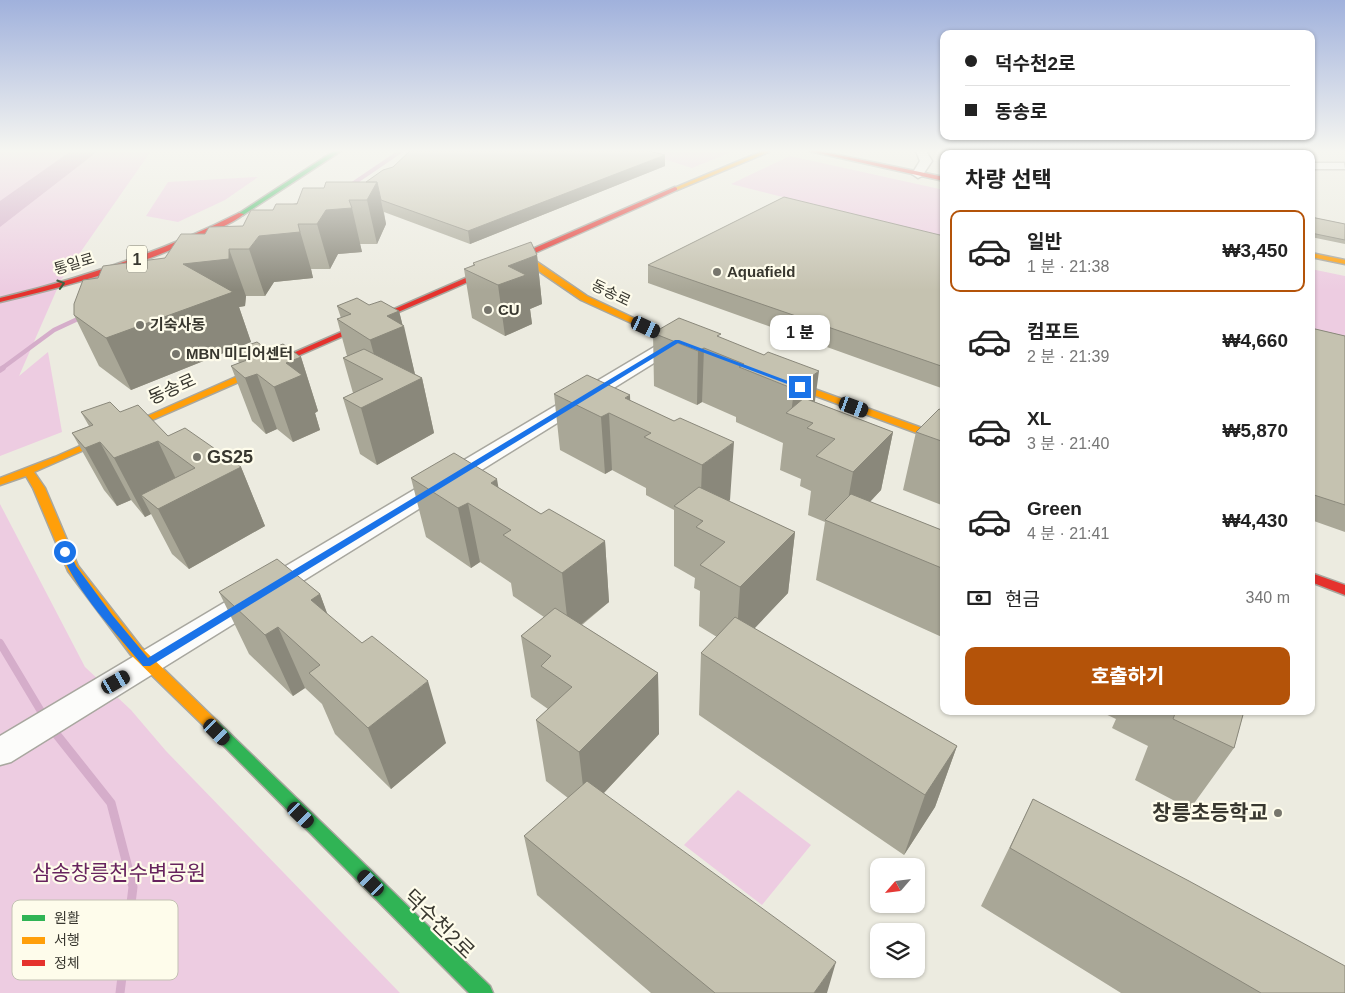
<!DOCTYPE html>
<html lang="ko">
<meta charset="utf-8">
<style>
body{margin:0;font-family:Arial,"Noto Sans KR",sans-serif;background:#f6f6f6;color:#222;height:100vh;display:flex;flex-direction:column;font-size:19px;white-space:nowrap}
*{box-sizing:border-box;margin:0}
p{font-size:16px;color:#767676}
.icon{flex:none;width:28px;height:28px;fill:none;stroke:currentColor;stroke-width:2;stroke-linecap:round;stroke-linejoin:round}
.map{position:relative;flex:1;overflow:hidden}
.details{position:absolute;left:940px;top:150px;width:375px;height:565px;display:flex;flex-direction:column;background:#fff;border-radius:10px;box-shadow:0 1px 4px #0004}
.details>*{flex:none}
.guide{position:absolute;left:940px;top:30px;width:375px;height:110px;border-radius:10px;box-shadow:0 1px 4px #0004;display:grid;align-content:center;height:110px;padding:0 25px;background:#fff}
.needle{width:32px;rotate:242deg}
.controls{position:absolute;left:870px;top:858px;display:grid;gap:10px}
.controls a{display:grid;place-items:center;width:55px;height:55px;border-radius:10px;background:#fff;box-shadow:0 1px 4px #0004;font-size:25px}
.end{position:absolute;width:22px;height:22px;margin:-11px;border:6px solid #1a73e8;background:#fff;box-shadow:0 0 0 2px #fff}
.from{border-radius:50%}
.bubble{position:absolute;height:35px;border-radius:10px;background:#fff;box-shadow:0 1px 4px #0004;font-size:16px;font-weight:800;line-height:35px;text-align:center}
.car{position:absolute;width:15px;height:30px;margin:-15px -8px;border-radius:6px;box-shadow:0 0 4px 1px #0007;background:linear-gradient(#222 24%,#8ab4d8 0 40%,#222 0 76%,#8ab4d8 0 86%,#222 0)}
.guide b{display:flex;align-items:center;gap:18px;height:48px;font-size:19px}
.guide b+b{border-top:1px solid #e0e0e0}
.guide i{width:12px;height:12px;background:#222}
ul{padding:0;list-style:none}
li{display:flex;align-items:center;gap:15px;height:82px;margin:0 10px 8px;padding:0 15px;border:2px solid transparent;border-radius:10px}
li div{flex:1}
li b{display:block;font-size:19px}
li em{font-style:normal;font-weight:800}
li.selected{border-color:#b45309}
li>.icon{width:45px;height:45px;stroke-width:1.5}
h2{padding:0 25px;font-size:22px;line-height:60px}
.pay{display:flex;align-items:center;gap:12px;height:55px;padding:0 25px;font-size:19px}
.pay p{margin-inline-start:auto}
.button{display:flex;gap:10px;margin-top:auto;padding:10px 25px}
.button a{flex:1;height:58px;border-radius:10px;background:#b45309;color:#fff;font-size:20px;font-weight:800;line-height:58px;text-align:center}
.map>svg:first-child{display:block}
.green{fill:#edcce1}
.water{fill:#d5adca}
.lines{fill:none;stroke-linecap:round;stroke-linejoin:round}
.stream-far4{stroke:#d5adca;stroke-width:4}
.stream-far3{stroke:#d5adca;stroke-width:4.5}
.stream-far2{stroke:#d5adca;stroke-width:5.5}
.stream-far1{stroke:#d5adca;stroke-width:8}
.stream{stroke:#d5adca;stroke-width:9}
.street-casing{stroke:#a8a79f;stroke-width:3}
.fast-casing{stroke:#a8a79f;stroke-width:3}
.slow-casing{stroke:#a8a79f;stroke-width:3}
.jam-casing{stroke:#a8a79f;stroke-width:3}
.street{fill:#fcfcfa;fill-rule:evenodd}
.fast{fill:#30b455;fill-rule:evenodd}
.slow{fill:#ff9f0a;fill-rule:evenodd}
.jam{fill:#e5322d;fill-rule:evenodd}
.wall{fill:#a9a797}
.shaded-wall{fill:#8a887b}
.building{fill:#c5c2b0;stroke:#8a887b}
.oneway{stroke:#365c3a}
.route{fill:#1a73e8}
.poi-dot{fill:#77766d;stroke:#fefceb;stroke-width:2}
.labels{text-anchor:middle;stroke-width:4.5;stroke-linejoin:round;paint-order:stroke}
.far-street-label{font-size:15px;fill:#38372f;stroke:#fefceb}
.far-poi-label{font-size:15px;font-weight:bold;fill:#38372f;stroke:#fefceb;text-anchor:start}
.shield{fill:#fefceb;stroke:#737267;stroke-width:1}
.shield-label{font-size:16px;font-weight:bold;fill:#38372f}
.street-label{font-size:18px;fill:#38372f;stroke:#fefceb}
.poi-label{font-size:18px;font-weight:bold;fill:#38372f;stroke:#fefceb;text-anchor:start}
.near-poi-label{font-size:21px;font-weight:bold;fill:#38372f;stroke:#fefceb;text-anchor:end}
.near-park-label{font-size:21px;fill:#67235e;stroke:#fefceb}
.near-street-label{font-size:21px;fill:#38372f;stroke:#fefceb}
.key{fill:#fefceb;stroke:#c3c1b3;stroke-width:1}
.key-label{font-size:14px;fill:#38372f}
</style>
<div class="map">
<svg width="1345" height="993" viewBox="0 0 1345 993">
<rect width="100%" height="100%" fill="#ecebe0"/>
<path class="green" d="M3 151H151L61 280 19 376 48 352 62 432 0 456V153Z
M639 151H734L692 168Z
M790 156 944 190V238L731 184Z
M258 177 225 200 178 222 146 216 168 182Z
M1311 269 1345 276V337L1311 328Z
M0 495V504L85 667 131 710 166 751 400 993H0Z
M738 790 811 845 762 905 684 845Z"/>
<path class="water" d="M71 151H98L0 227V201Z"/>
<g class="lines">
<path class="stream-far4" d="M348 187 401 151"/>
<path class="stream-far3" d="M1 369 54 330 82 317"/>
<path class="stream-far2" d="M0 370 3 368"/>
<path class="stream-far1" d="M0 643 45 718
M52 728 54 731"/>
<path class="stream" d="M53 730 111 803 133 887 120 993"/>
<defs>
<path id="street" d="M916 151H926L932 161 922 176 918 178 912 174 920 161Z
M1311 163H1344L1345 169H1311Z
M677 336 683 337 686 341 683 345 11 762 0 765V736L671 337Z"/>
<path id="fast" d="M334 151H341L243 215 238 214Z
M212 719 217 721 490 986 493 993H469L207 729 204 725 207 721Z"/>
<path id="slow" d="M763 151H771L677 190 672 189Z
M1311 253 1345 260V264L1311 257Z
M521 255H527L587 296 693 346 692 348H686L581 300 521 259Z
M281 357 285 360 284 362 34 472 45 488 78 566 141 647 217 721 220 725 217 729 212 731 207 729 131 655 68 571 33 488 26 476 0 485V478L55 457Z
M781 377 944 436V443L778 382 776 380Z"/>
<path id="jam" d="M809 151H819L944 177V181Z
M675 187 677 188V190C547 249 415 304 284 362L281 363 277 360Z
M239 213 244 214C232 224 214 230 200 237 136 267 68 286 0 302V298C83 278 162 252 239 213Z
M1311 573 1345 585V595L1311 582Z"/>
</defs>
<use href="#street" class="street-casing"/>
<use href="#fast" class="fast-casing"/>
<use href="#slow" class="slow-casing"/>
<use href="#jam" class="jam-casing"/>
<use href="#street" class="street"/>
<use href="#fast" class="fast"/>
<use href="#slow" class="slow"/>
<use href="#jam" class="jam"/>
</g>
<path class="wall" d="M665 166 470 244 384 212 386 224 377 244H360L362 252 338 254 330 269H311L313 278 274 282 265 296H246L245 306 239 307 251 342 131 390 99 366 74 315 98 278 165 258 205 234 243 226 273 210 366 182Z
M1311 217 1345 224V244L1311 237Z
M944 236V389L648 283V265Z
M537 255 542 304 530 309 532 324 505 336 472 318 464 269 473 265V263Z
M369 305 399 311 415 374 422 378 434 433 377 465 360 454 343 398 353 393 343 358 347 356 337 319 341 318 337 306Z
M1311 328 1345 336V532L1311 520Z
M653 333 720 338 815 402 893 432 881 490 870 502 944 531V638L816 580 825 522 808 515 811 491 800 486 801 479 780 470 783 443 736 422V417L702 402 697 405 654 386Z
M234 350H268L301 357 318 411 315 413 320 430 293 442 277 429 266 434 252 421 231 366 239 363Z
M554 394 630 401 674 421 730 500 729 501 795 532 788 593 754 628 957 746 935 807 904 855 699 715 701 653 717 637 699 626 700 591 694 588 695 578 674 566V510L646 495V488L612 470 605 474 560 450Z
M944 411V506L903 490 916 432Z
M81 412H120L168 436 241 467 265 526 189 569 172 554 151 514 145 517 131 500 117 506 104 490 72 433 89 426Z
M411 478 499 488 541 514 605 541 609 602 582 625 658 673 659 734 603 794 827 993H651L537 895 524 836 568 798 546 781 536 720 548 709 531 697 521 636 544 617 513 596 511 583 480 562 471 568 426 537Z
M219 592 320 594 327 614 446 743 391 789 335 734 322 704 305 688 293 696 249 654Z
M1099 711H1244L1234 748 1190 809 1135 780 1148 746 1112 728 1116 719Z
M1033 799 1345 993H1121L981 906Z"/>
<path class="shaded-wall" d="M665 155V166L470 244 468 231Z
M377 182 386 224 377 244 367 200Z
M352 208 362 252 338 254 330 269 317 224 326 210Z
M298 224 311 269 313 278 274 282 265 296 249 249 259 236Z
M229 249 246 296 245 306 239 307 251 342 131 390 106 338 183 264Z
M537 255 542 304 530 309 532 324 505 336 498 285 508 266Z
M399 311 403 327 404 326 416 379 380 377 370 340 387 316Z
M704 348 702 402 697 405 698 351Z
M301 357 318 411 315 413 320 430 293 442 274 387 286 363Z
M819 371 812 423 791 415 794 389Z
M257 374 277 429 266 434 245 378Z
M422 378 434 433 377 465 361 408Z
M630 395 631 424 625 398Z
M609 413 612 470 605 474 601 417Z
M893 432 881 490 845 528H843L853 472Z
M158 441 184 496 241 467 265 526 189 569 158 509 141 495 151 514 145 517 114 458Z
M100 442 131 500 117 506 85 448Z
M734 442 730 500 703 522 700 520 702 465Z
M497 479 505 526 491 483Z
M468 503 480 562 471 568 458 508Z
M795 532 788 593 736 648 740 587Z
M605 541 609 602 569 634 562 573Z
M320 594 343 656 311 600Z
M278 627 305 688 293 696 265 635Z
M658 673 659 734 586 812 579 752Z
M428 681 446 743 391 789 368 728Z
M957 746 935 807 904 855 925 795Z
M836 962 827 993H814Z"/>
<path class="building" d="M410 151H649L665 155 468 231 381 200 377 182H366L383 170 393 167Z
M326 182H377L367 200H349L352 208 326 210 317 224H298L300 232 259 236 249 249H229V259L183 264 233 292 106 338 74 315V304L83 280 98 278 103 266 165 258 181 234H205L209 227 243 226 251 210H273L276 204H297L303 188H324Z
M784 197 944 236V367L648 265Z
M1311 217 1345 224V240L1311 233Z
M531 242 537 255 508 266 526 275 498 285 464 269 475 265 473 263Z
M357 298 369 305 381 301 399 311 387 316 404 326 370 340 337 319 351 314 337 306Z
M679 318 721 334 717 336 764 355 768 352 819 371 794 389 739 367 744 364 704 348 698 351 653 333Z
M1311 328 1345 336V505L1311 494Z
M257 342 268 350 283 344 301 357 286 363 302 375 274 387 257 374 245 378 231 366 247 360 234 350Z
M364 349 422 378 361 408 343 398 383 379 343 358Z
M587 375 630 395 625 398 674 421 680 418 734 442 702 465 644 437 651 433 609 413 601 417 554 394Z
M804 398 893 432 853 472 816 456 835 439 807 428 813 423 786 413Z
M110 402 120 412 138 405 168 436 185 428 241 467 158 509 141 495 195 468 158 441 114 458 100 442 85 448 72 433 93 425 81 412Z
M939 409 944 411V442L916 432Z
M454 453 497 479 491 483 541 514 549 509 605 541 562 573 503 535 511 530 468 503 458 508 411 478Z
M699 487 795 532 740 587 700 565 725 542 696 527 703 521 674 506Z
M851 494 944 531V569L825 520Z
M277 559 320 594 311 600 362 643 372 636 428 681 368 728 309 673 320 665 278 627 265 635 219 592Z
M555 608 658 673 579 752 536 720 572 687 541 666 551 656 521 636Z
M735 617 957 746 925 795 701 653Z
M1176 711H1244L1234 748 1173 719Z
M587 781 836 962 814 993H715L524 836Z
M1033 799 1189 881 1345 966V993H1261L1010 848Z"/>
<defs><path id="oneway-chevron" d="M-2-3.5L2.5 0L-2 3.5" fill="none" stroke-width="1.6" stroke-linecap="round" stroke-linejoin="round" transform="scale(1.25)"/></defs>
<use class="oneway" href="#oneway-chevron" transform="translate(61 284) rotate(-17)"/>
<linearGradient id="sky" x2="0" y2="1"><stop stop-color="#a0b1dc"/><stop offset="0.52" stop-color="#f6f6f1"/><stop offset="1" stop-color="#f6f6f1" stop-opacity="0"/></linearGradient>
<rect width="1345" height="290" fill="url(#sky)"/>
<path class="route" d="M675 340H679L804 387 798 388 678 343 150 666H143C115 632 77 593 61 552L62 549H68L76 566 113 616 148 658Z"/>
<g class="poi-dot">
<circle cx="717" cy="272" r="5"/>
<circle cx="488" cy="310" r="5"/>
<circle cx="140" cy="325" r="5"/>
<circle cx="176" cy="354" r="5"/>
<circle cx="197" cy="457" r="5"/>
<circle cx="1278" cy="813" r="5"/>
</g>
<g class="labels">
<g class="far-street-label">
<text transform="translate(74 264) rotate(-17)" y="5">통일로</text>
<text transform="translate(611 293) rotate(26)" y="5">동송로</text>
</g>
<g class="far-poi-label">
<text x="727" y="277">Aquafield</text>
<text x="498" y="315">CU</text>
<text x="150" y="330">기숙사동</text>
<text x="186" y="359">MBN 미디어센터</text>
</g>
<rect class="shield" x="127" y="245.5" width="20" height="27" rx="4"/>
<g class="shield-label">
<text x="137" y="265">1</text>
</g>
<g class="street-label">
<text transform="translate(172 389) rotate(-24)" y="6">동송로</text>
</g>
<g class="poi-label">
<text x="207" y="463">GS25</text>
</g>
<g class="near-poi-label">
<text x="1268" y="820">창릉초등학교</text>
</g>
<g class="near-park-label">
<text x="119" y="880">삼송창릉천수변공원</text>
</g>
<g class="near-street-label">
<text transform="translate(439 924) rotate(44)" y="7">덕수천2로</text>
</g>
</g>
<rect x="12" y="900" width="166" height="80" rx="8" class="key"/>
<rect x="22" y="915" width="23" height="6" fill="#30b455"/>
<rect x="22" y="937" width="23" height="7" fill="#ff9f0a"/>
<rect x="22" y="960" width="23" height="6" fill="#e5322d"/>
<g class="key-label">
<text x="54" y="923">원활</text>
<text x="54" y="945">서행</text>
<text x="54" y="968">정체</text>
</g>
</svg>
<div class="controls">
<a><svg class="needle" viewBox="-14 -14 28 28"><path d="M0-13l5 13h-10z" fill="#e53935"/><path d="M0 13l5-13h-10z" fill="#767676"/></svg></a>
<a><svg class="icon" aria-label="layers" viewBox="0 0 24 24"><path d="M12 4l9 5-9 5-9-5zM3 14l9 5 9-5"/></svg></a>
</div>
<i class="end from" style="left:65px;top:552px"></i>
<i class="end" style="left:800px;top:387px"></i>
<div class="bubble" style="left:770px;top:315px;width:60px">1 분</div>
<i class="car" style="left:646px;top:327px;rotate:115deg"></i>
<i class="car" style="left:854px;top:407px;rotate:110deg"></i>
<i class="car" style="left:116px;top:682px;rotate:60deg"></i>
<i class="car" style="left:217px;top:732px;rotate:135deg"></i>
<i class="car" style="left:301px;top:815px;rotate:134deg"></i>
<i class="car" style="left:371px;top:883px;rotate:314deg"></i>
<div class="guide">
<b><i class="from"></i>덕수천2로</b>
<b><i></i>동송로</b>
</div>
<section class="details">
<h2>차량 선택</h2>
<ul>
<li class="selected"><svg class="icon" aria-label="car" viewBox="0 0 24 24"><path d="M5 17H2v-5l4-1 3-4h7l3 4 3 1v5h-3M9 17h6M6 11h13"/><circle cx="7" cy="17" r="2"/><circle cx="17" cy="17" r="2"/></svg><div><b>일반</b><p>1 분 · 21:38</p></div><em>₩3,450</em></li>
<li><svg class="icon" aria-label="car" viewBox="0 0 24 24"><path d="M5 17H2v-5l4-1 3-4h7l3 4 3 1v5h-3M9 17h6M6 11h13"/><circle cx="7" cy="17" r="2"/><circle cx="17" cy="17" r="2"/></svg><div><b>컴포트</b><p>2 분 · 21:39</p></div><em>₩4,660</em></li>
<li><svg class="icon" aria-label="car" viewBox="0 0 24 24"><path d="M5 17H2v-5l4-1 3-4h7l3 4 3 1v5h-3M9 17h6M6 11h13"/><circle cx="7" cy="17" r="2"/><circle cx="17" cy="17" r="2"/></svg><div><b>XL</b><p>3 분 · 21:40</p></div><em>₩5,870</em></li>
<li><svg class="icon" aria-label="car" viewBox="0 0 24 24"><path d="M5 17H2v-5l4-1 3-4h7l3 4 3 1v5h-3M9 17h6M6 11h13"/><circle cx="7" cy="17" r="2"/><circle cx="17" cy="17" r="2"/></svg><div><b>Green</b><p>4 분 · 21:41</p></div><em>₩4,430</em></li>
</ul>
<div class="pay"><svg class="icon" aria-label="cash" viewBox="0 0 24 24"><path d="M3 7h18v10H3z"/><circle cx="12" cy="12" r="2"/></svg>현금<p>340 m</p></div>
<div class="button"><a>호출하기</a></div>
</section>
</div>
